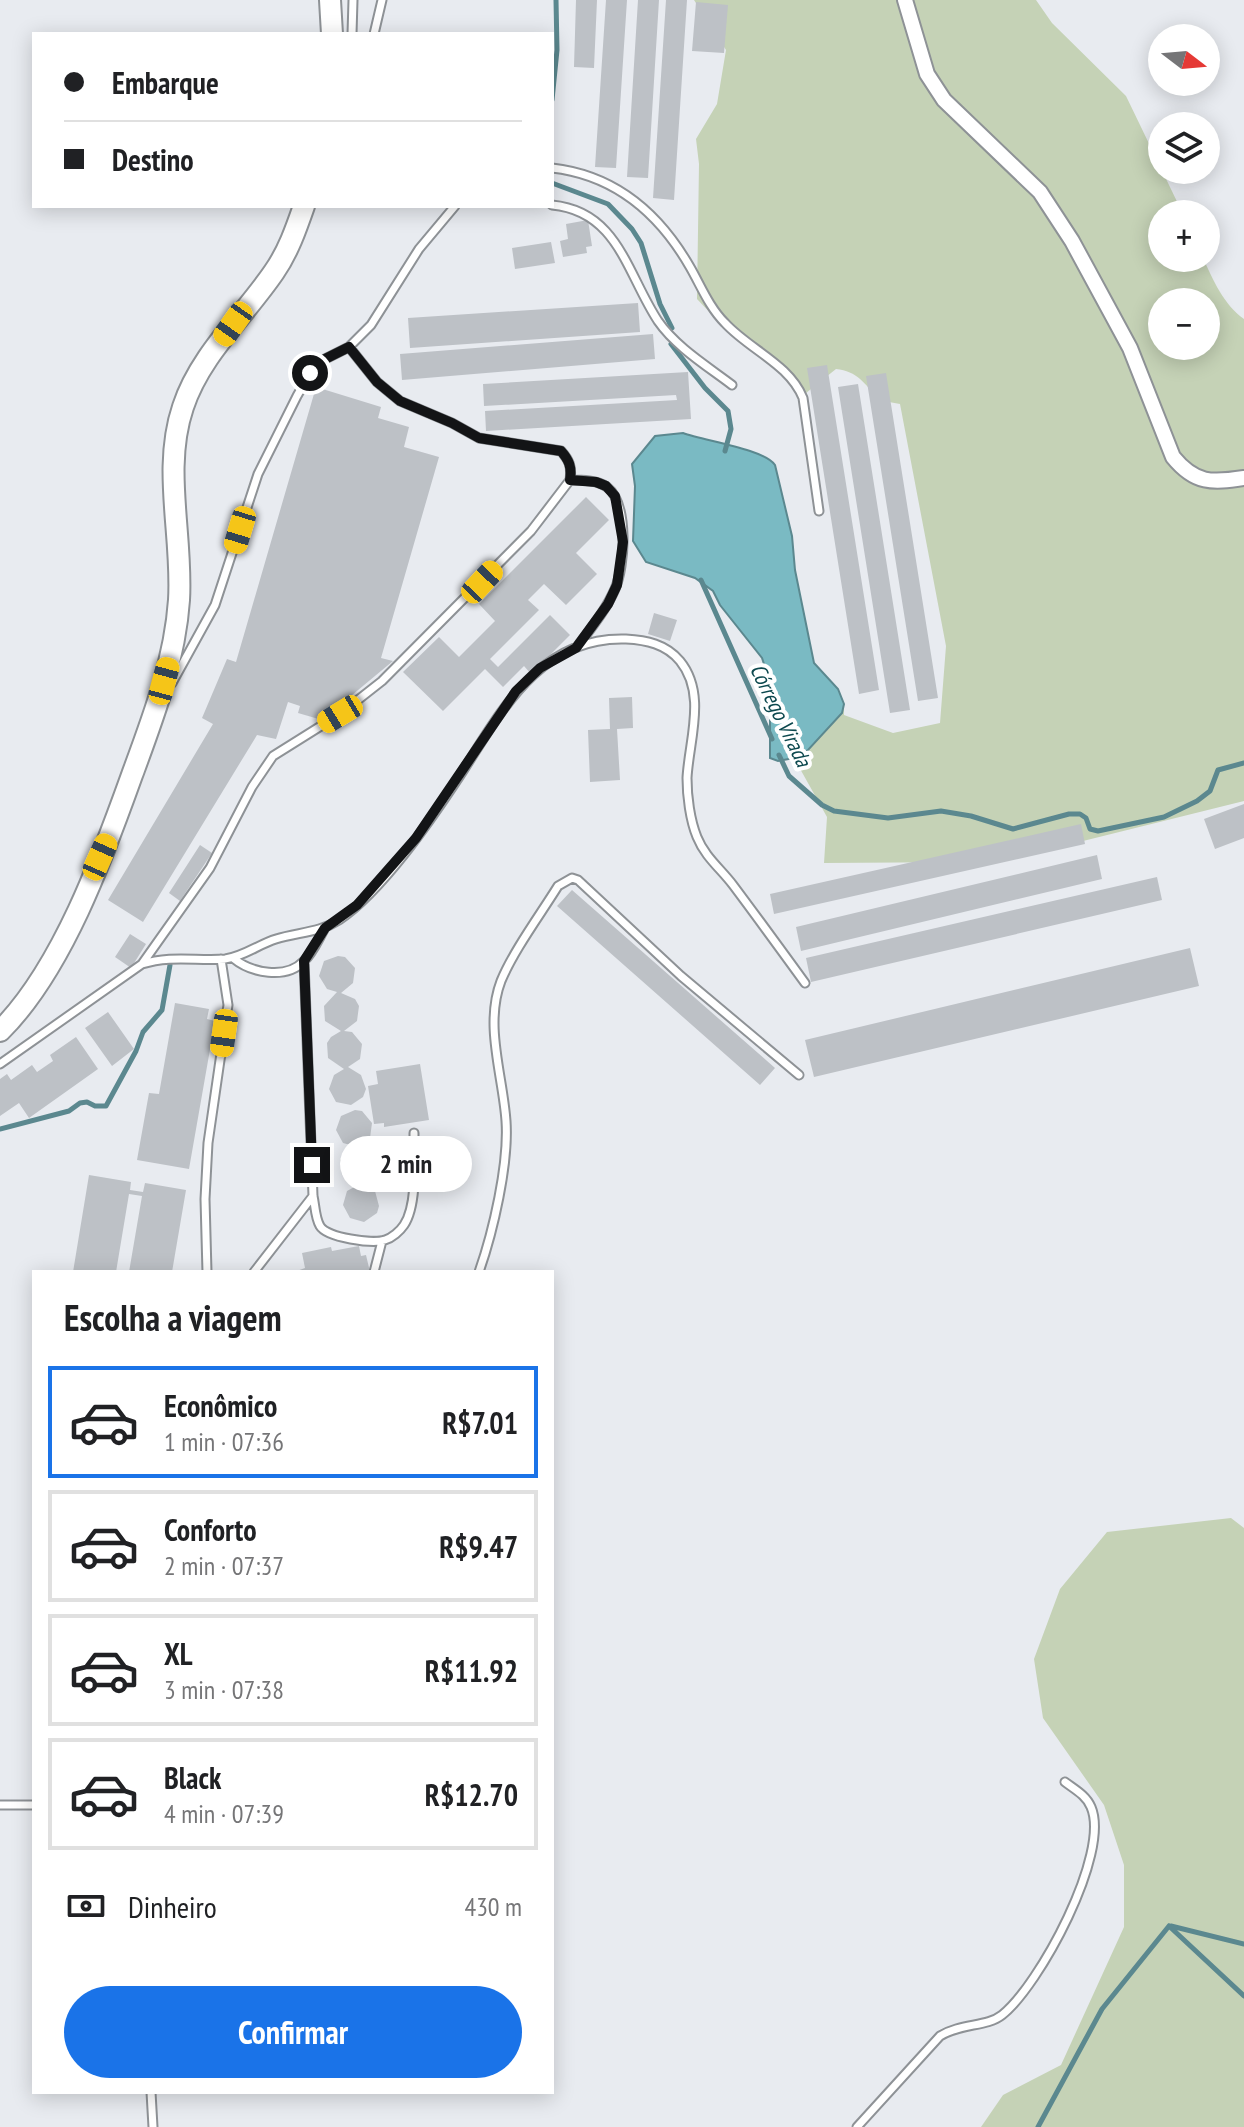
<!DOCTYPE html>
<html lang="pt">
<meta charset="utf-8">
<style>
body{margin:0;font-family:"PT Sans Narrow",sans-serif;background:#f6f6f6;color:#202124;height:100vh;display:flex;flex-direction:column;font-size:30px;white-space:nowrap}
*{box-sizing:border-box;margin:0}
p{font-size:26px;color:#757577}
.icon{flex:none;width:44px;height:44px;fill:none;stroke:currentColor;stroke-width:2;stroke-linecap:round;stroke-linejoin:round}
.map{position:relative;flex:1;overflow:hidden}
.panel{position:absolute;left:32px;top:1270px;width:522px;height:824px;display:flex;flex-direction:column;background:#fff;border-radius:0px;box-shadow:0 4px 20px #0003}
.panel>*{flex:none}
.hud{position:absolute;left:32px;top:32px;width:522px;height:176px;border-radius:0px;box-shadow:0 4px 20px #0003;display:grid;align-content:center;height:176px;padding:0 32px;background:#fff}
.needle{width:52px;rotate:106deg}
.fabs{position:absolute;left:1148px;top:24px;display:grid;gap:16px}
.fabs a{display:grid;place-items:center;width:72px;height:72px;border-radius:50%;background:#fff;box-shadow:0 4px 20px #0003;font-size:40px}
.end{position:absolute;width:36px;height:36px;margin:-18px;border:10px solid #131416;background:#fff;box-shadow:0 0 0 4px #fff}
.from{border-radius:50%}
.bubble{position:absolute;height:56px;border-radius:28px;background:#fff;box-shadow:0 4px 20px #0003;font-size:26px;font-weight:700;line-height:56px;text-align:center}
.car{position:absolute;width:24px;height:48px;margin:-24px -12px;border-radius:10px;box-shadow:0 0 6px 2px #0007;background:linear-gradient(#f5c518 24%,#345 0 40%,#f5c518 0 76%,#345 0 86%,#f5c518 0)}
.hud b{display:flex;align-items:center;gap:28px;height:76px;font-size:30px}
.hud b+b{border-top:2px solid #e0e0e0}
.hud i{width:20px;height:20px;background:#202124}
ul{padding:0;list-style:none}
li{display:flex;align-items:center;gap:24px;height:112px;margin:0 16px 12px;padding:0 16px;border:4px solid #e0e0e0;border-radius:0px}
li div{flex:1}
li b{display:block;font-size:30px}
li em{font-style:normal;font-weight:700}
li.active{border-color:#1a73e8}
li>.icon{width:72px;height:72px;stroke-width:1.5}
h2{padding:0 32px;font-size:36px;line-height:96px}
.pay{display:flex;align-items:center;gap:20px;height:88px;padding:0 32px;font-size:30px}
.pay p{margin-inline-start:auto}
.action{display:flex;gap:16px;margin-top:auto;padding:16px 32px}
.action a{flex:1;height:92px;border-radius:48px;background:#1a73e8;color:#fff;font-size:32px;font-weight:700;line-height:92px;text-align:center}
.map>svg:first-child{display:block}
.green{fill:#c5d2b6;fill-rule:evenodd}
.water{fill:#7abac3;stroke:#5b888f;stroke-width:2}
.lines{fill:none;stroke-linecap:round;stroke-linejoin:round}
.stream{stroke:#5b888f;stroke-width:5}
.building{fill:#bdc1c6}
.lane-casing{stroke:#8e9296;stroke-width:11}
.street-casing{stroke:#8e9296;stroke-width:18}
.secondary-casing{stroke:#8e9296;stroke-width:24}
.lane{stroke:#fff;stroke-width:7}
.street{stroke:#fff;stroke-width:14}
.secondary{stroke:#fff;stroke-width:20}
.route{stroke:#131416;stroke-width:10}
.labels{text-anchor:middle;stroke-width:8;stroke-linejoin:round;paint-order:stroke}
.water-label{font-size:22px;font-style:italic;fill:#0c484e;stroke:#fff}
</style>
<div class="map">
<svg width="1244" height="2127" viewBox="0 0 1244 2127">
<rect width="100%" height="100%" fill="#e8ebf0"/>
<path class="green" d="M694 0H1036L1052 23 1126 96 1183 214H1162V258H1203C1213 280 1224 305 1244 319V801L1079 842 972 862 824 863 827 817 794 758C810 749 840 721 844 704V715L893 733 940 723 946 646 900 404 878 400C866 384 857 371 836 369L806 393 734 338 697 299 699 164 696 139 717 104 726 50ZM1162 302H1206V346H1162Z
M1231 1518 1244 1528V2127H981L1003 2095 1061 2065 1124 1927V1865L1104 1805 1043 1718 1034 1659 1060 1589 1107 1532Z"/>
<path class="water" d="M683 433C705 441 764 449 775 465L792 536 795 570 814 663 838 689 844 704 842 713 808 750 794 758 778 761 770 758V682L762 658 720 605 713 591 695 578 646 562 633 541 635 486 632 464 655 436Z"/>
<g class="lines">
<path class="stream" d="M552 100 557 50 556 0
M552 183 608 204 632 229 641 243 660 304 672 328
M671 344 705 388 728 411 731 429 725 451
M701 580 772 739
M779 755 789 776 822 805 834 811 888 818 941 811 971 816 1013 829 1069 814H1080L1086 818 1090 829 1098 831 1164 817 1197 801 1210 791 1218 770 1244 763
M0 1129 69 1111 80 1103 87 1102 95 1106H106L136 1051 143 1032 162 1010 170 965
M1169 1926 1244 1996
M1171 1926 1244 1944
M1038 2127 1102 2009 1169 1926"/>
</g>
<path class="building" d="M576 0H597L594 68 574 67Z
M606 0H627L616 168 595 167Z
M638 0H659L648 178 627 177Z
M666 0H687L674 200 653 198Z
M696 2 728 5 724 53 692 51Z
M588 220 592 246 586 247 587 253 563 257 560 241 568 239 566 224Z
M551 242 555 263 515 269 512 248Z
M638 303 640 332 410 348 408 318Z
M653 334 655 359 402 380 400 354Z
M827 365 879 690 859 694 807 368Z
M688 372 691 419 486 431 485 411 677 400 676 395 484 406 483 384Z
M886 373 938 698 918 701 866 376Z
M858 384 910 710 890 713 838 387Z
M316 387 381 407 378 418 409 427 404 447 439 457 381 658 393 661 322 720 298 713 300 706 288 702 276 739 257 735 143 922 108 900 213 724 202 718 227 659 236 662Z
M586 497 609 520 576 553 597 574 566 605 544 584 528 600 539 610 490 659 498 667 550 615 570 635 531 674 524 666 503 687 485 669 443 711 403 672 439 637 459 657 495 621 479 604Z
M654 613 677 620 670 641 648 634Z
M632 697 633 728 617 729 620 780 590 782 588 730 610 729 609 698Z
M1244 804V838L1215 849 1204 819Z
M1081 824 1085 844 774 914 770 894Z
M200 845 212 853 180 901 169 893Z
M1097 855 1102 879 801 951 796 927Z
M1157 877 1162 900 811 982 806 958Z
M572 890 775 1068 760 1085 557 906Z
M130 934 146 944 131 968 115 957Z
M1190 948 1199 986 814 1077 805 1040Z
M338 956 345 957 355 968 353 983 341 993 355 999 359 1006 357 1021 344 1031 352 1032 362 1044 360 1059 348 1067 361 1075 366 1089 363 1097 351 1105 336 1102 329 1089 334 1075 344 1069 328 1058 327 1043 331 1037 341 1031 325 1021 324 1006 337 992 327 989 319 976 324 961Z
M175 1003 209 1009 207 1019 215 1021 189 1169 137 1160 149 1093 159 1094Z
M108 1012 134 1049 112 1066 85 1028Z
M76 1037 98 1069 29 1118 19 1103 0 1116V1079L7 1074 11 1080 32 1065 37 1072 53 1061 50 1055Z
M420 1064 429 1120 384 1127V1123L374 1124 368 1086 378 1084 376 1071Z
M355 1110 362 1111 372 1123 370 1138 358 1147 366 1149 375 1160 374 1175 361 1185 375 1191 379 1206 377 1213 364 1222 350 1218 343 1205 347 1191 358 1185 342 1175 340 1160 354 1146 343 1143 336 1130 341 1116Z
M89 1175 131 1182 130 1190 143 1192 145 1183 186 1190 172 1272H129L142 1196 129 1194 116 1272H73Z
M359 1246 361 1256 366 1255 370 1272H294L305 1268 302 1253 331 1247 332 1251Z"/>
<g class="lines">
<defs>
<path id="lane" d="M352 34 353 0
M374 34 382 0
M552 168C614 175 659 213 690 267 701 286 709 307 725 323 750 350 789 364 803 398L819 511
M552 205C618 211 627 274 658 321 676 347 707 366 732 385
M570 480C582 480 597 480 607 487 629 504 625 566 615 589 606 610 591 628 577 647
M172 683 215 605 258 474 297 396 310 373 325 359 349 347 371 325 419 249 455 206
M233 958C251 973 286 980 304 961 313 953 319 938 325 928
M304 961 313 1196C315 1204 315 1218 320 1226 327 1238 373 1244 385 1240 392 1238 400 1231 404 1225 418 1204 414 1157 414 1133
M142 964 210 868 252 787 273 756 340 714 382 681 531 531 570 480C572 466 569 460 561 451L479 438 452 423 400 401 377 382 349 347
M0 1064 142 964C171 955 196 961 225 959 243 957 259 944 276 939 298 932 319 933 339 920 382 891 430 821 459 777 500 714 538 636 626 639 646 640 666 644 680 661 707 694 689 740 687 778 687 796 690 820 697 837 705 857 721 869 733 885 757 917 781 950 805 983
M207 1272 205 1199 208 1143 228 1005 221 959
M254 1272 313 1196
M374 1272 382 1241
M479 1272C493 1232 509 1164 506 1121 503 1076 484 1025 501 981 514 950 540 915 558 886L572 878 578 880 681 976 799 1075
M0 1805H34
M151 2092 153 2127
M857 2127 940 2036C961 2023 987 2027 1002 2015 1039 1986 1111 1853 1091 1807 1086 1795 1074 1789 1065 1782"/>
<path id="street" d="M905 0 927 74 944 100 1040 192 1072 241 1130 348 1173 457C1195 484 1212 483 1244 478"/>
<path id="secondary" d="M330 0 332 34
M0 1031C62 970 103 856 132 775 153 718 175 660 179 600 183 536 162 469 183 407 200 355 244 316 274 272 288 252 296 229 304 206"/>
</defs>
<use href="#lane" class="lane-casing"/>
<use href="#street" class="street-casing"/>
<use href="#secondary" class="secondary-casing"/>
<use href="#lane" class="lane"/>
<use href="#street" class="street"/>
<use href="#secondary" class="secondary"/>
</g>
<g class="lines">
<path class="route" d="M310 373 325 359 349 347 377 382 400 401 452 423 479 438 561 451C569 460 572 467 570 480L596 482 606 486 615 496 623 542 617 585 608 604 576 648 540 668 516 691 416 838 357 905 325 928 304 961 312 1165"/>
</g>
<g class="labels">
<g class="water-label">
<text transform="translate(781 715) rotate(64)" y="8">Córrego Virada</text>
</g>
</g>
</svg>
<div class="fabs">
<a><svg class="needle" viewBox="-14 -14 28 28"><path d="M0-13l5 13h-10z" fill="#e53935"/><path d="M0 13l5-13h-10z" fill="#757577"/></svg></a>
<a><svg class="icon" aria-label="layers" viewBox="0 0 24 24"><path d="M12 4l9 5-9 5-9-5zM3 14l9 5 9-5"/></svg></a>
<a>+</a>
<a>−</a>
</div>
<i class="end from" style="left:310px;top:373px"></i>
<i class="end" style="left:312px;top:1165px"></i>
<div class="bubble" style="left:340px;top:1136px;width:132px">2 min</div>
<i class="car" style="left:233px;top:324px;rotate:215deg"></i>
<i class="car" style="left:240px;top:530px;rotate:197deg"></i>
<i class="car" style="left:482px;top:582px;rotate:43deg"></i>
<i class="car" style="left:164px;top:681px;rotate:15deg"></i>
<i class="car" style="left:340px;top:714px;rotate:239deg"></i>
<i class="car" style="left:100px;top:857px;rotate:24deg"></i>
<i class="car" style="left:224px;top:1033px;rotate:188deg"></i>
<div class="hud">
<b><i class="from"></i>Embarque</b>
<b><i></i>Destino</b>
</div>
<section class="panel">
<h2>Escolha a viagem</h2>
<ul>
<li class="active"><svg class="icon" aria-label="car" viewBox="0 0 24 24"><path d="M5 17H2v-5l4-1 3-4h7l3 4 3 1v5h-3M9 17h6M6 11h13"/><circle cx="7" cy="17" r="2"/><circle cx="17" cy="17" r="2"/></svg><div><b>Econômico</b><p>1 min · 07:36</p></div><em>R$7.01</em></li>
<li><svg class="icon" aria-label="car" viewBox="0 0 24 24"><path d="M5 17H2v-5l4-1 3-4h7l3 4 3 1v5h-3M9 17h6M6 11h13"/><circle cx="7" cy="17" r="2"/><circle cx="17" cy="17" r="2"/></svg><div><b>Conforto</b><p>2 min · 07:37</p></div><em>R$9.47</em></li>
<li><svg class="icon" aria-label="car" viewBox="0 0 24 24"><path d="M5 17H2v-5l4-1 3-4h7l3 4 3 1v5h-3M9 17h6M6 11h13"/><circle cx="7" cy="17" r="2"/><circle cx="17" cy="17" r="2"/></svg><div><b>XL</b><p>3 min · 07:38</p></div><em>R$11.92</em></li>
<li><svg class="icon" aria-label="car" viewBox="0 0 24 24"><path d="M5 17H2v-5l4-1 3-4h7l3 4 3 1v5h-3M9 17h6M6 11h13"/><circle cx="7" cy="17" r="2"/><circle cx="17" cy="17" r="2"/></svg><div><b>Black</b><p>4 min · 07:39</p></div><em>R$12.70</em></li>
</ul>
<div class="pay"><svg class="icon" aria-label="cash" viewBox="0 0 24 24"><path d="M3 7h18v10H3z"/><circle cx="12" cy="12" r="2"/></svg>Dinheiro<p>430 m</p></div>
<div class="action"><a>Confirmar</a></div>
</section>
</div>
